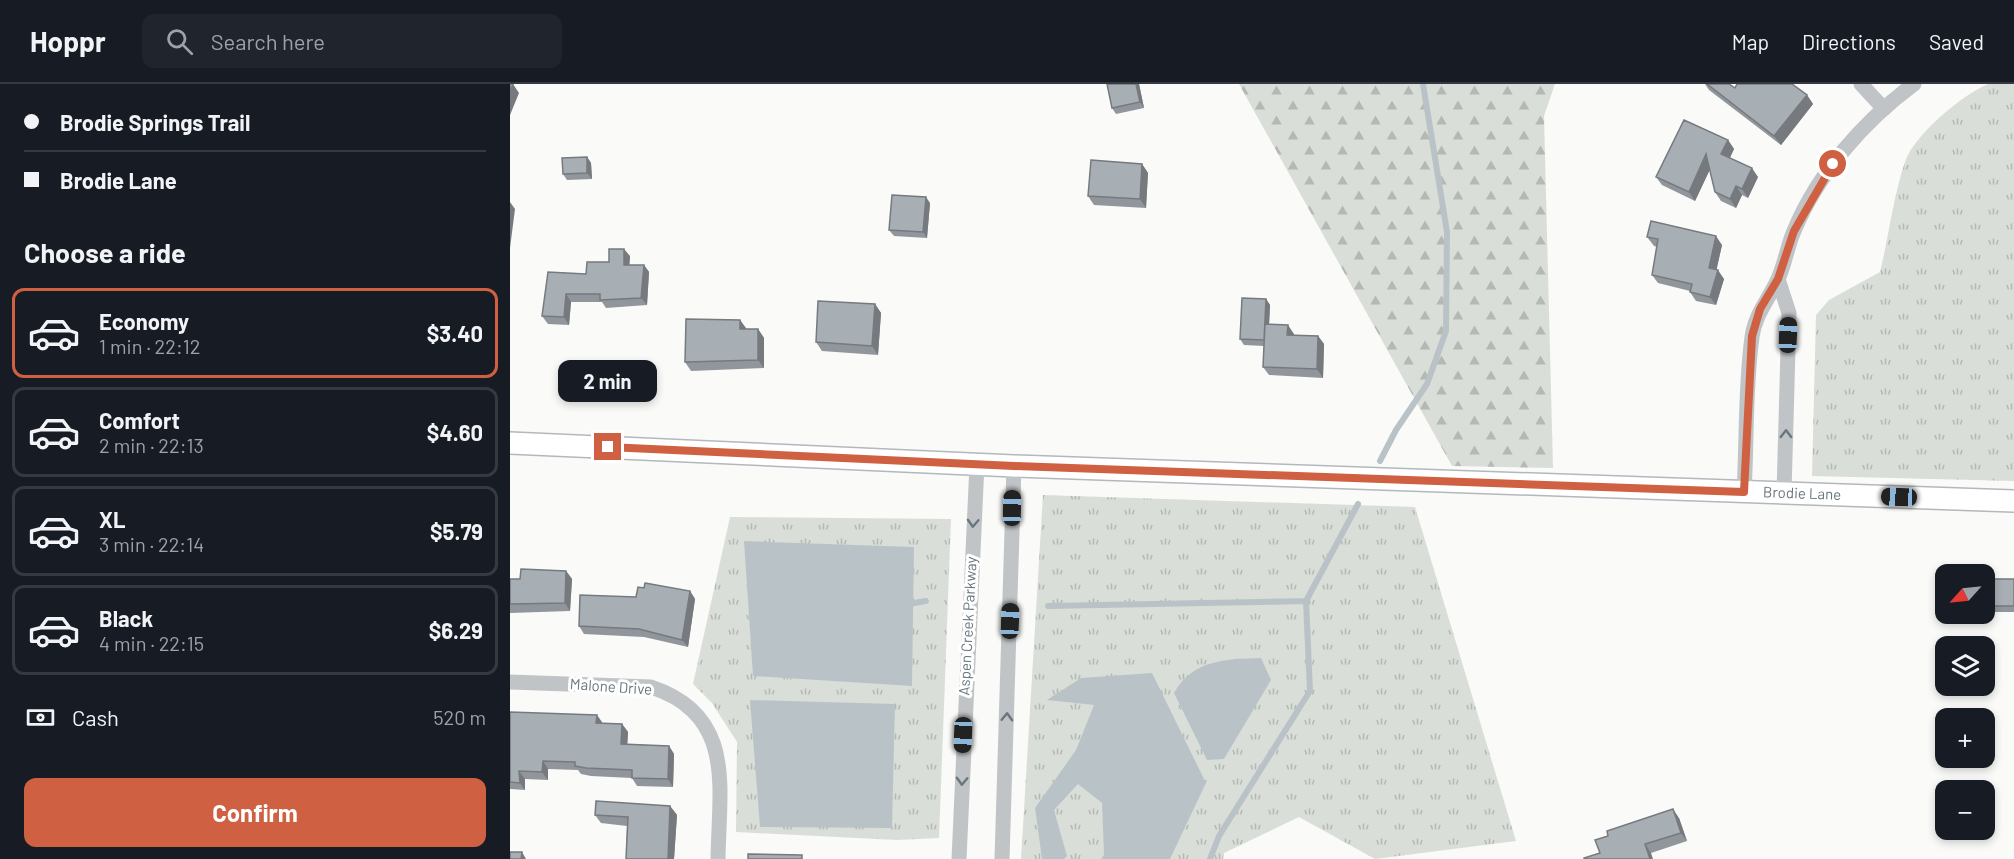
<!DOCTYPE html>
<meta charset="utf-8">
<style>
body{margin:0;font-family:Barlow,sans-serif;background:#20242c;color:#f1f3f6;height:100vh;display:flex;flex-direction:column;font-size:22px;white-space:nowrap}
*{box-sizing:border-box;margin:0}
p{font-size:20px;color:#9ea1a6}
.icon{flex:none;width:33px;height:33px;fill:none;stroke:currentColor;stroke-width:2;stroke-linecap:round;stroke-linejoin:round}
.map{position:relative;flex:1;overflow:hidden}
.side{display:flex;flex-direction:column;background:#171b24;width:510px}
.side>*{flex:none}
.hud{display:grid;align-content:center;height:132px;padding:0 24px;background:#171b24}
.needle{width:39px;rotate:243deg}
.buttons{position:absolute;left:1425px;top:480px;display:grid;gap:12px}
.buttons a{display:grid;place-items:center;width:60px;height:60px;border-radius:12px;background:#171b24;box-shadow:0 3px 9px #0003;font-size:30px}
.end{position:absolute;width:27px;height:27px;margin:-14px;border:8px solid #cf6042;background:#fff;box-shadow:0 0 0 3px #fff}
.from{border-radius:50%}
.bubble{position:absolute;height:42px;border-radius:12px;background:#171b24;box-shadow:0 3px 9px #0003;font-size:20px;font-weight:700;line-height:42px;text-align:center}
.car{position:absolute;width:18px;height:36px;margin:-18px -9px;border-radius:8px;box-shadow:0 0 4px 2px #0007;background:linear-gradient(#222 24%,#8ab4d8 0 40%,#222 0 76%,#8ab4d8 0 86%,#222 0)}
.hud b{display:flex;align-items:center;gap:21px;height:57px;font-size:22px}
.hud b+b{border-top:2px solid #363941}
.hud i{width:15px;height:15px;background:#f1f3f6}
ul{padding:0;list-style:none}
li{display:flex;align-items:center;gap:18px;height:90px;margin:0 12px 9px;padding:0 12px;border:3px solid #363941;border-radius:12px}
li div{flex:1}
li b{display:block;font-size:22px}
li em{font-style:normal;font-weight:700}
li.selected{border-color:#cf6042}
li>.icon{width:54px;height:54px;stroke-width:1.5}
h2{padding:0 24px;font-size:27px;line-height:72px}
.pay{display:flex;align-items:center;gap:15px;height:66px;padding:0 24px;font-size:22px}
.pay p{margin-inline-start:auto}
.cta{display:flex;gap:12px;margin-top:auto;padding:12px 24px}
.cta a{flex:1;height:69px;border-radius:12px;background:#cf6042;color:#fff;font-size:24px;font-weight:700;line-height:69px;text-align:center}
header{display:flex;align-items:center;gap:36px;box-sizing:border-box;height:84px;padding:0 30px;background:#171b24;border-bottom:2px solid #363941}
header strong{font-size:28px}
nav{display:flex;gap:33px;margin-inline-start:auto;font-size:21px}
.search{width:420px;height:54px;background:#20242c;display:flex;align-items:center;gap:15px;box-sizing:border-box;padding:0 21px;border-radius:12px;color:#9ea1a6;font-size:22px}
main{display:flex;flex:1;min-height:0}
.map>svg:first-child{display:block}
.grass{fill:url(#grass-tufts)}
.forest{fill:url(#forest-firs)}
.water{fill:#b9c3c7}
.lines{fill:none;stroke-linecap:round;stroke-linejoin:round}
.stream{stroke:#b9c3c7;stroke-width:6}
.secondary-casing{stroke:#b2b8bc;stroke-width:24}
.minor{stroke:#c0c4c7;stroke-width:15}
.secondary{stroke:#fff;stroke-width:21}
.wall{fill:#90969b}
.shaded-wall{fill:#767a7e}
.building{fill:#a8afb4;stroke:#767a7e;stroke-width:1.5}
.oneway{stroke:#68767f}
.route{stroke:#cf6042;stroke-width:8}
.labels{text-anchor:middle;stroke-width:6;stroke-linejoin:round;paint-order:stroke}
.street-label{font-size:15px;fill:#68767f;stroke:#fff}
</style>
<header>
<strong>Hoppr</strong>
<div class="search"><svg class="icon" aria-label="search" viewBox="0 0 24 24"><circle cx="10" cy="10" r="6"/><path d="M15 15l6 6"/></svg>Search here</div>
<nav><a>Map</a><a>Directions</a><a>Saved</a></nav>
</header>
<main>
<section class="side">
<div class="hud">
<b><i class="from"></i>Brodie Springs Trail</b>
<b><i></i>Brodie Lane</b>
</div>
<h2>Choose a ride</h2>
<ul>
<li class="selected"><svg class="icon" aria-label="car" viewBox="0 0 24 24"><path d="M5 17H2v-5l4-1 3-4h7l3 4 3 1v5h-3M9 17h6M6 11h13"/><circle cx="7" cy="17" r="2"/><circle cx="17" cy="17" r="2"/></svg><div><b>Economy</b><p>1 min · 22:12</p></div><em>$3.40</em></li>
<li><svg class="icon" aria-label="car" viewBox="0 0 24 24"><path d="M5 17H2v-5l4-1 3-4h7l3 4 3 1v5h-3M9 17h6M6 11h13"/><circle cx="7" cy="17" r="2"/><circle cx="17" cy="17" r="2"/></svg><div><b>Comfort</b><p>2 min · 22:13</p></div><em>$4.60</em></li>
<li><svg class="icon" aria-label="car" viewBox="0 0 24 24"><path d="M5 17H2v-5l4-1 3-4h7l3 4 3 1v5h-3M9 17h6M6 11h13"/><circle cx="7" cy="17" r="2"/><circle cx="17" cy="17" r="2"/></svg><div><b>XL</b><p>3 min · 22:14</p></div><em>$5.79</em></li>
<li><svg class="icon" aria-label="car" viewBox="0 0 24 24"><path d="M5 17H2v-5l4-1 3-4h7l3 4 3 1v5h-3M9 17h6M6 11h13"/><circle cx="7" cy="17" r="2"/><circle cx="17" cy="17" r="2"/></svg><div><b>Black</b><p>4 min · 22:15</p></div><em>$6.29</em></li>
</ul>
<div class="pay"><svg class="icon" aria-label="cash" viewBox="0 0 24 24"><path d="M3 7h18v10H3z"/><circle cx="12" cy="12" r="2"/></svg>Cash<p>520 m</p></div>
<div class="cta"><a>Confirm</a></div>
</section>
<div class="map">
<svg width="1504" height="775" viewBox="0 0 1504 775">
<defs>
<pattern id="grass-tufts" width="24" height="20" patternUnits="userSpaceOnUse" patternTransform="scale(1.5)"><rect width="24" height="20" fill="#daded8"/><path d="M3 7l-1-3M5 7V3M7 7l1-3M15 17l-1-3M17 17v-4M19 17l1-3" fill="none" stroke="#b5b9b4"/></pattern>
<pattern id="forest-firs" width="22" height="20" patternUnits="userSpaceOnUse" patternTransform="scale(1.5)"><rect width="22" height="20" fill="#daded8"/><path d="M5 1l3.5 6h-7zM16 11l3.5 6h-7z" fill="#b5b9b4"/></pattern>
</defs>
<rect width="100%" height="100%" fill="#fafaf8"/>
<path class="grass" d="M1478 0H1504V397L1302 392 1306 231 1319 216 1370 188C1379 152 1383 113 1395 78 1404 51 1452 11 1478 0Z
M533 411 905 423 1006 757 865 775 789 733 714 769 713 775H511Z
M220 433 441 435 429 754 387 756 226 748 227 658 202 619 183 600Z"/>
<path class="forest" d="M729 0H1045L1034 32 1043 384 942 382Z"/>
<path class="water" d="M234 457 404 463 402 602 243 592Z
M751 574 761 596 714 675 697 676 664 609C683 575 717 575 751 574Z
M642 589 696 699 660 775H591L594 771 592 719 568 700 544 726 557 772 554 775H532L525 724 566 666 584 621 537 616 571 594Z
M240 616 385 620 382 744 250 743Z"/>
<g class="lines">
<path class="stream" d="M870 377 886 346 917 300 936 247 937 148 913 0
M399 520 416 517
M538 522 796 517 848 420
M700 775 709 752 800 607 796 517"/>
<defs>
<g id="secondary">
<path id="s1" d="M0 359 504 382 1504 417"/>
</g>
</defs>
<use href="#secondary" class="secondary-casing"/>
<path class="minor" d="M1351 0 1374 25
M1268 195 1279 229 1274 409
M1234 408C1237 358 1235 303 1242 253 1245 230 1259 215 1268 195 1275 180 1277 163 1284 147 1308 89 1354 37 1404 0
M0 598 141 603C226 631 209 703 208 775
M449 775 467 380
M492 775 504 382"/>
<use href="#secondary" class="secondary"/>
</g>
<path class="wall" d="M597 0H629L634 24 606 30 602 24Z
M1195 0H1219L1225 4 1297 11 1303 20 1271 61 1199 6Z
M1218 56 1224 65 1220 74 1248 93 1238 114 1232 111 1226 124 1211 117 1205 108 1200 85 1185 117 1152 101 1146 93Z
M77 73 81 79 82 95 57 96 53 90Z
M632 80 638 89 636 124 584 121 578 112Z
M420 119 417 154 384 152 379 146Z
M1137 153 1212 161 1206 186 1214 195 1206 221 1186 217 1180 208V207L1148 199 1142 191 1147 163 1144 162Z
M120 172 119 181H134L139 188 137 221 96 224 92 218H61L59 241 38 240 32 232 76 190 99 178Z
M756 215 760 221 759 240 784 250V251L808 252 814 260 813 294 759 291 753 283 754 262 734 261 730 255Z
M365 220 371 229 368 271 312 267 306 258Z
M230 236 236 245H248L254 254V284L181 287 175 278Z
M56 487 62 495 60 527 0 529V495H10Z
M1504 495V528H1479L1475 522Z
M180 507 185 515 178 563 134 553 74 550 69 542 126 513Z
M0 628 92 639 112 640 118 648 117 660 159 662 164 670 163 703 127 702 122 694 81 692 71 690 68 686 38 685V696L15 695V706L0 705Z
M160 722 167 731 164 775H116L117 742 91 739 85 731Z
M1169 734 1177 757 1141 769H1090Z"/>
<path class="shaded-wall" d="M3 0 9 9 0 31V8Z
M626 0H629L634 24 630 18Z
M1297 11 1303 20 1271 61 1264 52Z
M1218 56 1224 65 1217 79 1211 70Z
M1196 70 1203 79 1185 117 1179 108Z
M77 73 81 79 82 95 77 89Z
M632 80 638 89 636 124 630 115Z
M1242 84 1248 93 1238 114 1232 105Z
M1226 102 1232 111 1226 124 1220 115Z
M416 113 420 119 417 154 413 148Z
M0 118 5 125 0 164Z
M1206 152 1212 161 1205 193 1199 184Z
M114 165 120 172 119 188 114 181Z
M134 181 139 188 137 221 131 214Z
M1208 186 1214 195 1206 221 1200 213Z
M56 210 61 218 59 241 54 233Z
M756 215 760 221 758 262 754 256Z
M365 220 371 229 368 271 362 262Z
M230 236 236 244V254L230 245Z
M778 241 784 250 783 259 777 251Z
M248 245 254 254V284L248 276Z
M808 252 814 260 813 294 807 285Z
M56 487 62 495 60 527 55 519Z
M180 507 185 515 178 563 172 556Z
M87 631 92 638V647L86 639Z
M112 640 118 648 117 668 111 660Z
M159 662 164 670 163 703 158 695Z
M33 677 38 685V696L32 688Z
M9 687 15 695V706L10 699Z
M160 722 167 731 164 775H158Z
M1163 725 1169 734 1177 757 1171 749Z
M1135 760 1141 769 1143 775H1140Z
M12 768 16 775H11Z"/>
<path class="building" d="M0 0H3L0 8Z
M597 0H626L630 18 602 24Z
M1197 0H1219L1225 4 1227 0H1282L1297 11 1264 52Z
M1174 36 1218 56 1211 70 1242 84 1232 105 1226 102 1220 115 1205 108 1196 70 1179 108 1146 93Z
M77 73V89L53 90 52 74Z
M581 76 632 80 630 115 578 112Z
M382 111 416 113 413 148 379 146Z
M1141 137 1206 152 1199 184 1208 186 1200 213 1180 208 1182 200 1142 191 1148 155 1137 153Z
M99 165H114V181H134L131 214 90 216V210H56L54 233 32 232 38 188 76 190 77 178H99Z
M732 214 756 215 754 256 730 255Z
M308 217 365 220 362 262 306 258Z
M176 235 230 236V245H248V276L175 278Z
M755 240 778 241 777 251 808 252 807 285 753 283Z
M11 485 56 487 55 519 0 520V495H10Z
M1475 495H1504V522H1475Z
M135 499 180 507 172 556 129 545 69 542 70 511 126 513 128 503 134 504Z
M0 628 87 631 86 639 112 640 111 660 159 662 158 695 122 694V686L76 684 65 682V678L33 677 32 688 9 687 10 699 0 698Z
M86 717 160 722 158 775H116L118 733 85 731Z
M1163 725 1171 749 1135 760 1140 775H1074V774L1090 769 1085 756 1098 752 1097 747Z
M0 768H12L11 775H0Z
M238 770 292 771V775H238Z"/>
<defs><path id="oneway-chevron" d="M-2-3.5L2.5 0L-2 3.5" fill="none" stroke-width="1.6" stroke-linecap="round" stroke-linejoin="round" transform="scale(1.5)"/></defs>
<g class="oneway">
<use href="#oneway-chevron" transform="translate(1276 350) rotate(-89)"/>
<use href="#oneway-chevron" transform="translate(463 439) rotate(93)"/>
<use href="#oneway-chevron" transform="translate(497 633) rotate(-88)"/>
<use href="#oneway-chevron" transform="translate(452 697) rotate(92)"/>
</g>
<g class="lines">
<path class="route" d="M98 363 504 382 1234 408 1242 252 1250 225 1268 195 1284 147 1323 80"/>
</g>
<g class="labels">
<g class="street-label">
<text dy="5" stroke="none"><textPath href="#s1" startOffset="1293">Brodie Lane</textPath></text>
<text transform="translate(458 542) rotate(-87)" y="5">Aspen Creek Parkway</text>
<text transform="translate(101 603) rotate(4)" y="5">Malone Drive</text>
</g>
</g>
</svg>
<div class="buttons">
<a><svg class="needle" viewBox="-14 -14 28 28"><path d="M0-13l5 13h-10z" fill="#e53935"/><path d="M0 13l5-13h-10z" fill="#9ea1a6"/></svg></a>
<a><svg class="icon" aria-label="layers" viewBox="0 0 24 24"><path d="M12 4l9 5-9 5-9-5zM3 14l9 5 9-5"/></svg></a>
<a>+</a>
<a>−</a>
</div>
<i class="end from" style="left:1323px;top:80px"></i>
<i class="end" style="left:98px;top:363px"></i>
<div class="bubble" style="left:48px;top:276px;width:99px">2 min</div>
<i class="car" style="left:1278px;top:251px;rotate:2deg"></i>
<i class="car" style="left:1389px;top:413px;rotate:272deg"></i>
<i class="car" style="left:502px;top:424px;rotate:1deg"></i>
<i class="car" style="left:500px;top:537px;rotate:2deg"></i>
<i class="car" style="left:453px;top:651px;rotate:182deg"></i>
</div>
</main>
